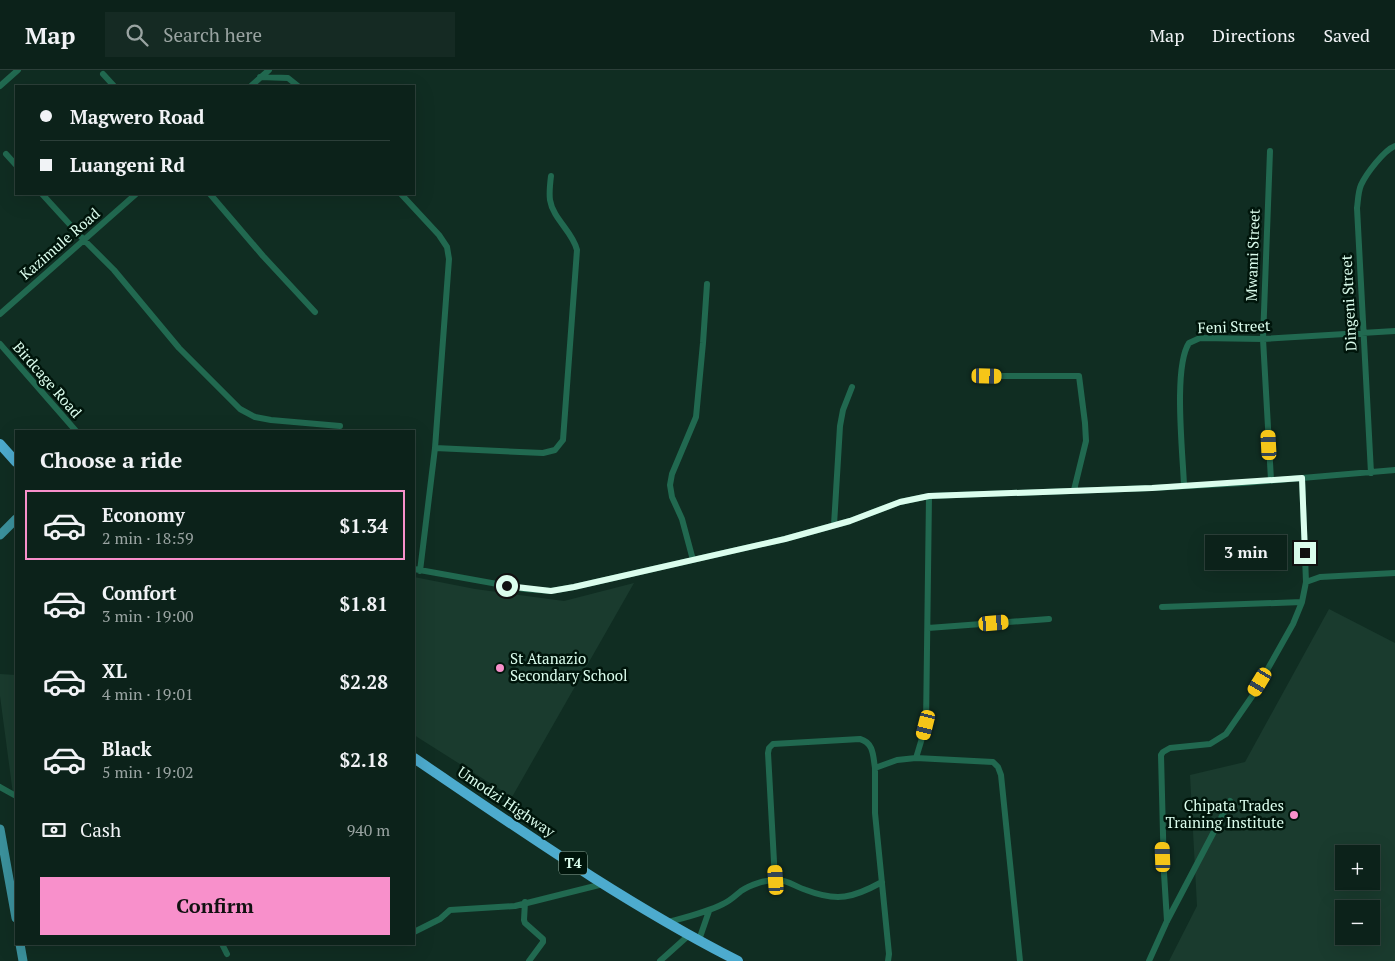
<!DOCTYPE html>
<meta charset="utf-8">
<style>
body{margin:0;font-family:"PT Serif",serif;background:#152a23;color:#f1f3f6;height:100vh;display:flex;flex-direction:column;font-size:19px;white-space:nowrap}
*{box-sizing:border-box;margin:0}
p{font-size:16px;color:#9aa4a2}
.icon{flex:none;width:28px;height:28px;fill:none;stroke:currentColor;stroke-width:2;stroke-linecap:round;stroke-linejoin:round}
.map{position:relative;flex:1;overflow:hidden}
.drawer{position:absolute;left:15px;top:360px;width:400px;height:515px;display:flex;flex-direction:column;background:#0c221a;border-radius:0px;box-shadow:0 5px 20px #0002,0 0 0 1px #2c3f39}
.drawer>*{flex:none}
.hud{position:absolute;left:15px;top:15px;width:400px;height:110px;border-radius:0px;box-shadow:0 5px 20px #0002,0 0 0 1px #2c3f39;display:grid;align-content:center;height:110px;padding:0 25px;background:#0c221a}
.controls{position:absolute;left:1335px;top:775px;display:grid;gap:10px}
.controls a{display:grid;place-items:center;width:45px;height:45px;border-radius:0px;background:#0c221a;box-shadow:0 5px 20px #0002,0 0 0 1px #2c3f39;font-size:25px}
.end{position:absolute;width:22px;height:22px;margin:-11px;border:6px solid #dbfded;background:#111;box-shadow:0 0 0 2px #111}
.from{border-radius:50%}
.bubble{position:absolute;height:35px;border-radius:0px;background:#0c221a;box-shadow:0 5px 20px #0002,0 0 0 1px #2c3f39;font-size:16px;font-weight:700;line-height:35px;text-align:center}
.car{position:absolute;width:15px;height:30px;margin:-15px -8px;border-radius:6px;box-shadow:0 0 4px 1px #0007;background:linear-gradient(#f5c518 24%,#345 0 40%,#f5c518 0 76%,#345 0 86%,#f5c518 0)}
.hud b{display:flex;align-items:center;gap:18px;height:48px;font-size:19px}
.hud b+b{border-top:1px solid #2c3f39}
.hud i{width:12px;height:12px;background:#f1f3f6}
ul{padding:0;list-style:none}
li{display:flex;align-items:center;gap:15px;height:70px;margin:0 10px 8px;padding:0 15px;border:2px solid transparent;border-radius:0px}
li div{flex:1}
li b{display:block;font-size:19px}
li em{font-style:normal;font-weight:700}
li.current{border-color:#f890cb}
li>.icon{width:45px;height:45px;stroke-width:1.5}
h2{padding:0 25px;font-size:22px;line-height:60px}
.pay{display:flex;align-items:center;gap:12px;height:55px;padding:0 25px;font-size:19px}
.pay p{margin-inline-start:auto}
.action{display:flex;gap:10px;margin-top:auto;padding:10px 25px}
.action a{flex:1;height:58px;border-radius:0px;background:#f890cb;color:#111;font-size:20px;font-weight:700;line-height:58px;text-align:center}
header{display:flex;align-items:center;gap:30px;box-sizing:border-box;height:70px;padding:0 25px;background:#0c221a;border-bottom:1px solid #2c3f39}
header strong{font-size:24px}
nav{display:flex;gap:28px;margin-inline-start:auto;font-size:18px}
.search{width:350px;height:45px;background:#152a23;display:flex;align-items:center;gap:12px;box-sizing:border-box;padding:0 18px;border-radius:0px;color:#9aa4a2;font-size:19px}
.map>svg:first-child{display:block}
.built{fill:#1a3b2e;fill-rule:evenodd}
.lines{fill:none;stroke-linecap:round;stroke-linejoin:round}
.minor{stroke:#216950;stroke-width:6}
.major{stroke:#3b919c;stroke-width:9}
.highway{stroke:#4dabce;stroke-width:10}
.route{stroke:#dbfded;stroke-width:6}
.poi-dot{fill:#f890cb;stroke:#00150b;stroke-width:2}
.labels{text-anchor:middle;stroke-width:5;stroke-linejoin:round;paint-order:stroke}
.shield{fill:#00150b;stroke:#99b7a9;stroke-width:1}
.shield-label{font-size:14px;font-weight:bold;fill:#dbfded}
.street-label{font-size:15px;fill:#dbfded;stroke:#00150b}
.poi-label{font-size:15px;fill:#dbfded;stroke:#00150b;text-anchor:start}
</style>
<header>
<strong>Map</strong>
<div class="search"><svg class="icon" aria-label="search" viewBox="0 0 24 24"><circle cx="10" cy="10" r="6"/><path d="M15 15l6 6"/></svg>Search here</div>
<nav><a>Map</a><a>Directions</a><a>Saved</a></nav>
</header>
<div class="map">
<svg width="1395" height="891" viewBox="0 0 1395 891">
<rect width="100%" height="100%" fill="#102d22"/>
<path class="built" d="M414 507 475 519 564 531 634 513 512 727 414 665Z
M1329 539 1395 573V891H1169L1197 836 1190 705 1245 692ZM1344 784H1371V811H1344ZM1344 839H1371V866H1344Z
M0 604 16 605V725L13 724 0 626Z"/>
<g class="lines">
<path class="minor" d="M103 4 114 16
M260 7 288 8 298 16
M0 16 18 0
M251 16 269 0
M1270 81 1263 269 1271 410
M6 84 16 95
M42 124 84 170 114 200 179 278 240 339 255 347 271 350 340 356
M210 124 263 186 315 242
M401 124 439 165 447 177 449 189 435 378 420 501
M0 244 136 124
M0 274 76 361
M987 306H1079L1085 353 1086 371 1074 420
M435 378 543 383 555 380 563 370 577 180C573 162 553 149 550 130 549 123 550 114 551 106
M1371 403 1357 138C1358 131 1358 122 1361 115 1366 104 1384 80 1395 76
M1184 416C1183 385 1173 297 1189 273L1200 268 1263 269 1395 261
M834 455 840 356 843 340 852 317
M693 490 682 449 672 427 670 415 672 404 696 347 703 273 707 214
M414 499 525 519 551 521 574 517 785 469 850 451 900 432 929 426 1152 418 1243 413 1395 400
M1306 512 1320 507 1395 503
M1162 537 1302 532
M928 558 1049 549
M916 688 993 692 998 697 1001 705 1020 891
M0 717 16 726
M775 810 768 683 769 678 773 674 860 669C874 673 873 686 875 698
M525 832 524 850 525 853 543 869V872L529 891
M1167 851 1164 803 1161 685 1163 682 1170 678 1210 674 1226 664 1253 625 1293 554 1302 532 1306 512 1302 408
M668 852C687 847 705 843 723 834 730 831 735 826 741 821 750 815 767 809 777 810 788 810 796 817 806 820 837 832 853 828 882 812
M414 862 440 849 450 840 515 836 603 814
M699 870 709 841
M222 874 227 884
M660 891 689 865
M888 891 889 884 875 743V698L897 690 916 688 926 655 929 426
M1149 891 1167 851 1230 731"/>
<path class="major" d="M0 465 16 449
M0 759 16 848
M20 874 23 891"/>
<path class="highway" d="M0 374 16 392
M414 688C519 759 624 833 738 891"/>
</g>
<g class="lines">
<path class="route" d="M507 516 551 521 574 517 785 469 850 451 900 432 929 426 1152 418 1302 408 1305 483"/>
</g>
<g class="poi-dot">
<circle cx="500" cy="598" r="5"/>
<circle cx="1294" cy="745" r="5"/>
</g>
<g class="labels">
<rect class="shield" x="559" y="781.5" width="28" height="23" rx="4"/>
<g class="shield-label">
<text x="573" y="798">T4</text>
</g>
<g class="street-label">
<text transform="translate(60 174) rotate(-41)" y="5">Kazimule Road</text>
<text transform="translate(1253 185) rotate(-88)" y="5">Mwami Street</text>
<text transform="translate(1349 233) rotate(-93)" y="5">Dingeni Street</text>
<text transform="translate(1234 257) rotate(-2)" y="5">Feni Street</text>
<text transform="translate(47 310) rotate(49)" y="5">Birdcage Road</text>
<text transform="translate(506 732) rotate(34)" y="5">Umodzi Highway</text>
</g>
<g class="poi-label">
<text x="510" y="594">St Atanazio<tspan x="510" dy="17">Secondary School</tspan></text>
<text x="1284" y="741" text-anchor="end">Chipata Trades<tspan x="1284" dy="17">Training Institute</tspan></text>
</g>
</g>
</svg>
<div class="controls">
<a>+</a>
<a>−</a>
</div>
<i class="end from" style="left:507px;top:516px"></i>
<i class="end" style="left:1305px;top:483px"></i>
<div class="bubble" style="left:1205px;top:465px;width:82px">3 min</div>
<i class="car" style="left:987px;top:306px;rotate:91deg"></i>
<i class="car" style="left:1269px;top:375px;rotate:357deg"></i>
<i class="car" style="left:994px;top:553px;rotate:85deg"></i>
<i class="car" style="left:1260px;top:612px;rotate:211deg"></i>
<i class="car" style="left:926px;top:655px;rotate:194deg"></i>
<i class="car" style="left:1163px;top:787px;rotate:358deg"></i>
<i class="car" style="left:776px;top:810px;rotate:356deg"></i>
<div class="hud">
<b><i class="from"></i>Magwero Road</b>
<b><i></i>Luangeni Rd</b>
</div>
<section class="drawer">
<h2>Choose a ride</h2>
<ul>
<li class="current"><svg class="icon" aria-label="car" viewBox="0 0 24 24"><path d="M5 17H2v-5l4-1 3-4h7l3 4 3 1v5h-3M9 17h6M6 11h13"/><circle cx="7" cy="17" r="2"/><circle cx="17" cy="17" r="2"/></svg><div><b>Economy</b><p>2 min · 18:59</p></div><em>$1.34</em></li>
<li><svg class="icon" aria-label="car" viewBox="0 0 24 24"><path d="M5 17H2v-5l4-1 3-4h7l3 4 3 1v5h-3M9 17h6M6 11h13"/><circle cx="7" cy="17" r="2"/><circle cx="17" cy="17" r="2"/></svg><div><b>Comfort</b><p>3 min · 19:00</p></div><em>$1.81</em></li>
<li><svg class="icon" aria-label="car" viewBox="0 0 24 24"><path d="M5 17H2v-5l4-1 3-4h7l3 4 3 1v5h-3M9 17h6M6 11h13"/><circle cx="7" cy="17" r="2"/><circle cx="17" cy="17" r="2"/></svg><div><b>XL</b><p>4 min · 19:01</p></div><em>$2.28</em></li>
<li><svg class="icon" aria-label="car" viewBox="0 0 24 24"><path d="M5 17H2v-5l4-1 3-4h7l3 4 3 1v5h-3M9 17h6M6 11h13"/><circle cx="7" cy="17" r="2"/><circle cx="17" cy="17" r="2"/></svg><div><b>Black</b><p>5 min · 19:02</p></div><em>$2.18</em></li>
</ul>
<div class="pay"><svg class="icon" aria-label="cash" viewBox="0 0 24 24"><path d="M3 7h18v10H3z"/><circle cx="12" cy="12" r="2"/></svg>Cash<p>940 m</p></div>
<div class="action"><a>Confirm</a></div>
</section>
</div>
